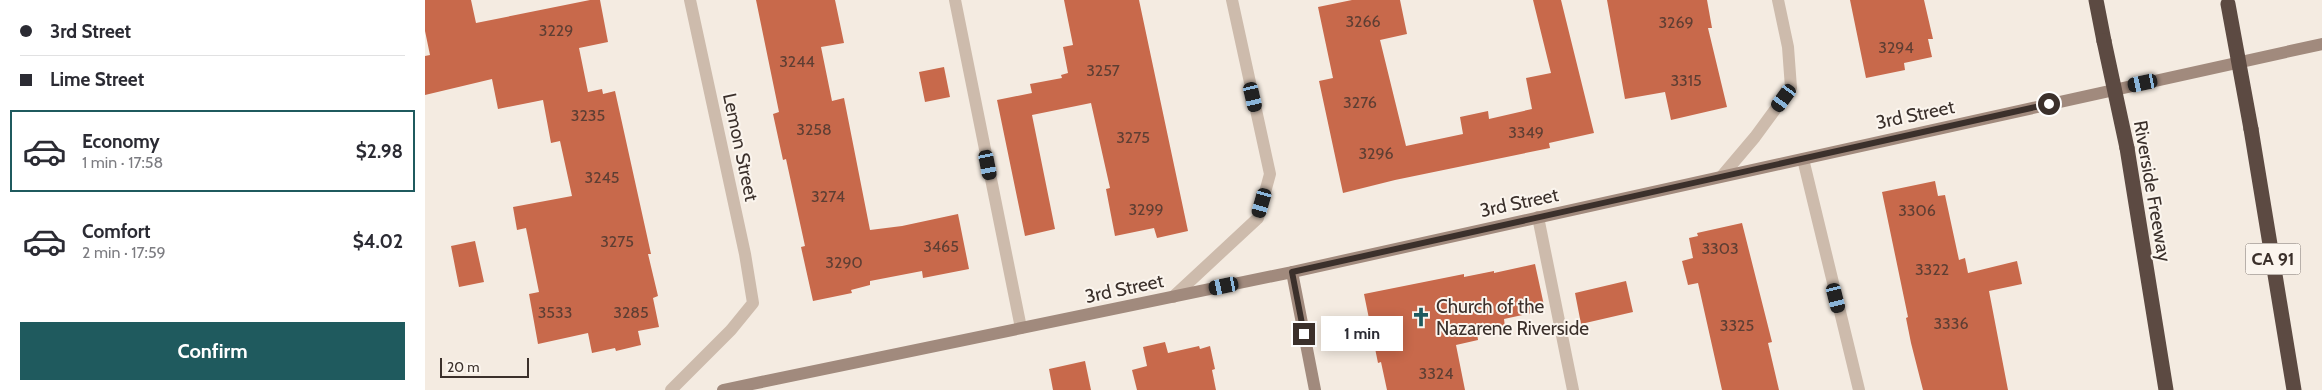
<!DOCTYPE html>
<meta charset="utf-8">
<style>
body{margin:0;font-family:Cabin,sans-serif;background:#f2f2f3;color:#2b2b33;height:100vh;display:flex;flex-direction:column;font-size:19px;white-space:nowrap}
*{box-sizing:border-box;margin:0}
p{font-size:16px;color:#7c7c81}
.icon{flex:none;width:28px;height:28px;fill:none;stroke:currentColor;stroke-width:2;stroke-linecap:round;stroke-linejoin:round}
.map{position:relative;flex:1;overflow:hidden}
.details{display:flex;flex-direction:column;background:#fff;width:425px}
.details>*{flex:none}
.top-card{display:grid;align-content:center;height:110px;padding:0 20px;background:#fff}
.scale{position:absolute;left:15px;bottom:12px;width:89px;box-sizing:border-box;padding-left:5px;border:2px solid #3b302b;border-top:0;font-size:14px;line-height:18px;white-space:nowrap;color:#3b302b;-webkit-text-stroke:4px #fbf5ee;paint-order:stroke}
.end{position:absolute;width:22px;height:22px;margin:-11px;border:6px solid #3b302b;background:#fff;box-shadow:0 0 0 2px #fff}
.from{border-radius:50%}
.bubble{position:absolute;height:35px;border-radius:0px;background:#fff;box-shadow:0 2px 12px #0003;font-size:16px;font-weight:800;line-height:35px;text-align:center}
.car{position:absolute;width:15px;height:30px;margin:-15px -8px;border-radius:6px;box-shadow:0 0 4px 1px #0007;background:linear-gradient(#222 24%,#8ab4d8 0 40%,#222 0 76%,#8ab4d8 0 86%,#222 0)}
.top-card b{display:flex;align-items:center;gap:18px;height:48px;font-size:19px}
.top-card b+b{border-top:1px solid #e1e1e2}
.top-card i{width:12px;height:12px;background:#2b2b33}
ul{padding:0;list-style:none}
li{display:flex;align-items:center;gap:15px;height:82px;margin:0 10px 8px;padding:0 10px;border:2px solid transparent;border-radius:0px}
li div{flex:1}
li b{display:block;font-size:19px}
li em{font-style:normal;font-weight:800}
li.active{border-color:#1f5a5e}
li>.icon{width:45px;height:45px;stroke-width:1.5}
.primary-button{display:flex;gap:10px;margin-top:auto;padding:10px 20px}
.primary-button a{flex:1;height:58px;border-radius:0px;background:#1f5a5e;color:#fff;font-size:20px;font-weight:800;line-height:58px;text-align:center}
main{display:flex;flex:1;min-height:0}
.map>svg:first-child{display:block}
.building{fill:#c8694b}
.lines{fill:none;stroke-linecap:round;stroke-linejoin:round}
.service{stroke:#cdbbac;stroke-width:12}
.minor{stroke:#cdbbac;stroke-width:12}
.secondary{stroke:#a18a7d;stroke-width:12}
.motorway{stroke:#5c4a42;stroke-width:15}
.motorway-bridge{stroke:#5c4a42;stroke-width:15}
.route{stroke:#3b302b;stroke-width:6}
.labels{text-anchor:middle;stroke-width:4;stroke-linejoin:round;paint-order:stroke}
.number-label{font-size:16px;fill:#5e3e33}
.shield{fill:#fbf5ee;stroke:#756b66;stroke-width:1}
.shield-label{font-size:18px;font-weight:bold;fill:#3b302b}
.street-label{font-size:19px;fill:#3b302b;stroke:#fbf5ee}
.poi-label{font-size:19px;fill:#3b302b;stroke:#fbf5ee;text-anchor:start}
</style>
<main>
<section class="details">
<div class="top-card">
<b><i class="from"></i>3rd Street</b>
<b><i></i>Lime Street</b>
</div>
<ul>
<li class="active"><svg class="icon" aria-label="car" viewBox="0 0 24 24"><path d="M5 17H2v-5l4-1 3-4h7l3 4 3 1v5h-3M9 17h6M6 11h13"/><circle cx="7" cy="17" r="2"/><circle cx="17" cy="17" r="2"/></svg><div><b>Economy</b><p>1 min · 17:58</p></div><em>$2.98</em></li>
<li><svg class="icon" aria-label="car" viewBox="0 0 24 24"><path d="M5 17H2v-5l4-1 3-4h7l3 4 3 1v5h-3M9 17h6M6 11h13"/><circle cx="7" cy="17" r="2"/><circle cx="17" cy="17" r="2"/></svg><div><b>Comfort</b><p>2 min · 17:59</p></div><em>$4.02</em></li>
</ul>
<div class="primary-button"><a>Confirm</a></div>
</section>
<div class="map">
<svg width="1897" height="390" viewBox="0 0 1897 390">
<rect width="100%" height="100%" fill="#f4ebe1"/>
<path class="building" d="M0 0H46L51 23 165 0H175L183 42 154 48 163 92 177 89 178 94 190 91 226 254H223L233 296 228 298 234 327 213 331 216 345 191 351 190 348 167 353 163 333 113 344 104 294 114 292 101 228 92 230 88 207 147 196 135 141 126 143 118 100 73 109 67 79 0 95V56L5 55 0 31Z
M331 0H410L419 43 396 47 407 101 419 98 445 230 477 226 533 214 544 269 498 278 497 271 445 281V285L426 290 427 293 388 301 376 247 380 246 361 159 358 160 348 114 354 112Z
M639 0H714L763 231 732 238 729 228 690 236 681 189 685 188 666 103 607 115 630 229 600 236 572 100 607 93 605 84 637 78 636 75 643 73 638 47 648 45Z
M927 0H975L982 34 955 40 981 146 1038 134 1035 117 1063 111 1064 119 1107 109 1101 78 1126 73 1108 0H1136L1169 133 1124 143 1125 148 970 180 918 193 894 81 908 78 893 7Z
M1182 0H1282L1287 28H1283L1302 107 1246 120 1240 92 1200 99Z
M1425 0H1499L1508 39H1503L1507 57 1479 63 1480 70 1441 78Z
M519 67 525 97 500 102 494 72Z
M1510 181 1513 196 1520 195 1534 260 1540 258 1543 273 1592 261 1597 284 1564 291 1583 390H1498L1486 343 1481 318 1483 317 1457 192Z
M1317 223 1347 342 1343 343 1354 390H1297L1273 283 1263 285 1257 261 1268 258 1264 238 1273 236 1272 233Z
M50 241 59 282 34 287 26 246Z
M1110 264 1120 310 1079 319 1080 327 1052 333 1053 340 1031 345 1040 390H962L956 362 953 363 939 294 1039 274V277L1069 271V273Z
M1201 281 1208 312 1156 324 1150 293Z
M740 342 743 353 774 346 775 349 785 346 790 369 787 370 791 390H712L707 370 722 366 718 347Z
M660 361 666 390H628L624 369Z"/>
<g class="lines">
<path class="service" d="M530 0 596 328
M1113 217 1148 390"/>
<path class="minor" d="M1378 159 1434 390
M1297 176 1330 137 1366 88 1363 47 1353 0
M748 297 833 218 845 174 807 0
M246 390 306 330 328 303 320 254 265 0"/>
<path class="secondary" d="M867 272 890 390
M298 390 867 272 1897 44"/>
<path class="motorway" d="M1671 0 1679 41
M1826 129 1869 390
M1702 148 1741 390"/>
<path class="motorway-bridge" d="M1803 4 1826 129
M1679 41 1702 148"/>
</g>
<g class="lines">
<path class="route" d="M879 334 867 272 1624 104"/>
</g>
<defs>
<symbol id="church-bare" viewBox="-9 -9 18 18"><path d="M-1.2-6h2.4v3.5h3.3v2.4h-3.3V6h-2.4V-.1h-3.3v-2.4h3.3Z" fill="#1f5a5e" stroke="#fbf5ee" stroke-width="2.5" paint-order="stroke"/></symbol>
</defs>
<g fill-rule="evenodd">
<use href="#church-bare" x="982" y="303" width="28" height="28"/>
</g>
<g class="labels">
<g class="number-label">
<text x="938" y="27">3266</text>
<text x="1251" y="28">3269</text>
<text x="131" y="36">3229</text>
<text x="1471" y="53">3294</text>
<text x="372" y="67">3244</text>
<text x="678" y="76">3257</text>
<text x="1261" y="86">3315</text>
<text x="935" y="108">3276</text>
<text x="163" y="121">3235</text>
<text x="389" y="135">3258</text>
<text x="1101" y="138">3349</text>
<text x="708" y="143">3275</text>
<text x="951" y="159">3296</text>
<text x="177" y="183">3245</text>
<text x="403" y="202">3274</text>
<text x="721" y="215">3299</text>
<text x="1492" y="216">3306</text>
<text x="192" y="247">3275</text>
<text x="516" y="252">3465</text>
<text x="1295" y="254">3303</text>
<text x="419" y="268">3290</text>
<text x="1507" y="275">3322</text>
<text x="130" y="318">3533</text>
<text x="206" y="318">3285</text>
<text x="1526" y="329">3336</text>
<text x="1312" y="331">3325</text>
<text x="1011" y="379">3324</text>
</g>
<rect class="shield" x="1820.5" y="243.5" width="55" height="31" rx="4"/>
<g class="shield-label">
<text x="1848" y="265">CA 91</text>
</g>
<g class="street-label">
<text transform="translate(1490 114) rotate(-12)" y="7">3rd Street</text>
<text transform="translate(316 147) rotate(78)" y="7">Lemon Street</text>
<text transform="translate(1728 191) rotate(80)" y="7">Riverside Freeway</text>
<text transform="translate(1094 202) rotate(-12)" y="7">3rd Street</text>
<text transform="translate(699 288) rotate(-12)" y="7">3rd Street</text>
</g>
<g class="poi-label">
<text x="1011" y="313">Church of the<tspan x="1011" dy="22">Nazarene Riverside</tspan></text>
</g>
</g>
</svg>
<div class="scale">20 m</div>
<i class="end from" style="left:1624px;top:104px"></i>
<i class="end" style="left:879px;top:334px"></i>
<div class="bubble" style="left:896px;top:316px;width:82px">1 min</div>
<i class="car" style="left:1718px;top:83px;rotate:258deg"></i>
<i class="car" style="left:828px;top:97px;rotate:167deg"></i>
<i class="car" style="left:1359px;top:98px;rotate:216deg"></i>
<i class="car" style="left:563px;top:165px;rotate:169deg"></i>
<i class="car" style="left:837px;top:203px;rotate:196deg"></i>
<i class="car" style="left:799px;top:286px;rotate:258deg"></i>
<i class="car" style="left:1411px;top:298px;rotate:166deg"></i>
</div>
</main>
